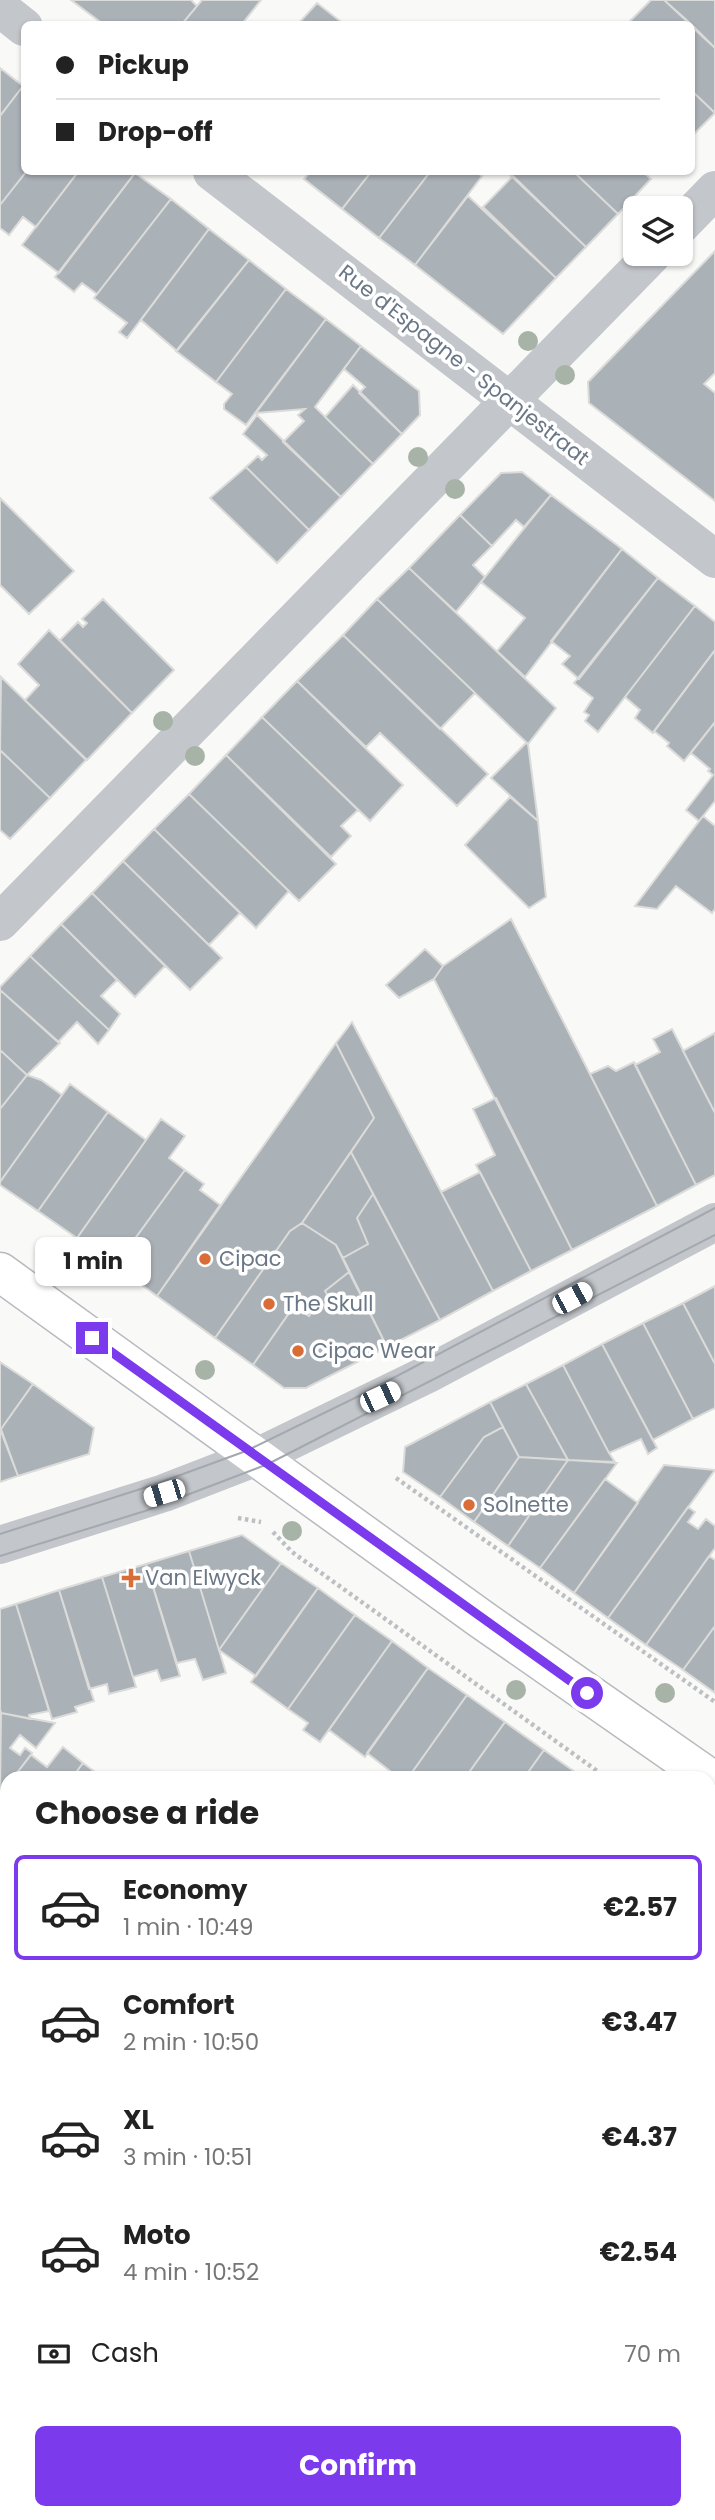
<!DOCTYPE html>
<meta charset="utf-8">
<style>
body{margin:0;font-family:Poppins,sans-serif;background:#f6f6f6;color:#222;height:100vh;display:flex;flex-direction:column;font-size:26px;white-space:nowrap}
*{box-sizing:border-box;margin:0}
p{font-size:23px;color:#767676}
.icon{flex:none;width:38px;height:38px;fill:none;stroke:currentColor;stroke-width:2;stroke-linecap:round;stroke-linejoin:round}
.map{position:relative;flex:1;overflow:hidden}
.panel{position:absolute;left:0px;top:1771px;width:716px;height:749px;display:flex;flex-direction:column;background:#fff;border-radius:21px 21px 0 0;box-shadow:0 2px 5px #0004}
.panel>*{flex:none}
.guide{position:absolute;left:21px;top:21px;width:674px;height:154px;border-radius:10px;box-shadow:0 2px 5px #0004;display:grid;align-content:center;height:154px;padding:0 35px;background:#fff}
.buttons{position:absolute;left:623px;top:196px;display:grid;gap:14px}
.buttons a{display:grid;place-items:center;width:70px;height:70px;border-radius:10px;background:#fff;box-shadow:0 2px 5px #0004;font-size:35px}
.end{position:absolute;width:32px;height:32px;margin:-16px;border:9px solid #7c3aed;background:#fff;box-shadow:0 0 0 4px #fff}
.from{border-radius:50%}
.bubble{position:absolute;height:49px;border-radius:10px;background:#fff;box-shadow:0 2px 5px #0004;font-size:23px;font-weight:700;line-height:49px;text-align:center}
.car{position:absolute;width:21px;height:42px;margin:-21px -10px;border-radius:9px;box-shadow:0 0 5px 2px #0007;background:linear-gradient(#fff 24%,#345 0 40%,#fff 0 76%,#345 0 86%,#fff 0)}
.guide b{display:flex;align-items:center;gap:24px;height:66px;font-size:26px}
.guide b+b{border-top:2px solid #e0e0e0}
.guide i{width:18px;height:18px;background:#222}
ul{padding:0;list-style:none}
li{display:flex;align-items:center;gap:21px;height:105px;margin:0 14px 10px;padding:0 21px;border:4px solid transparent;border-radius:10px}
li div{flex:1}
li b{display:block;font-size:26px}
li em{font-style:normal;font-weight:700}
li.on{border-color:#7c3aed}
li>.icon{width:63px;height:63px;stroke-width:1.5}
h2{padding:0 35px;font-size:32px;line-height:84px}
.pay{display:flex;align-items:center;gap:18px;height:77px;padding:0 35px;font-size:26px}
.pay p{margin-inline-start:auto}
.cta{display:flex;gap:14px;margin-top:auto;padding:14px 35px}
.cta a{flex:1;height:80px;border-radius:10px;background:#7c3aed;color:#fff;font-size:28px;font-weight:700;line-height:80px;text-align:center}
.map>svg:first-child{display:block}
.building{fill:#aab1b7;stroke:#dbdbd9;stroke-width:2}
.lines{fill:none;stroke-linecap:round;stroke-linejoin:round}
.major-casing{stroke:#b6babe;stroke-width:41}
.path{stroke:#bdbfc2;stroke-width:4.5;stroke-dasharray:3.5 3.5;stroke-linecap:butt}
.minor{stroke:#c3c6ca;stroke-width:38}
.major{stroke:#fff;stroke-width:38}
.tram{stroke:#a4a9af;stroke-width:2}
.tree{fill:#a8b3a7}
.route{stroke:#7c3aed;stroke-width:9}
.poi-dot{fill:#d96c37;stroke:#fff;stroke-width:2.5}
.labels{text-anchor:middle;stroke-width:7;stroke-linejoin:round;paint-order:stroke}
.street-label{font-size:21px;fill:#6a7786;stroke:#fff}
.poi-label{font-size:21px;fill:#6a7786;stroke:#fff;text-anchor:start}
</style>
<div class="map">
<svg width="715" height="2520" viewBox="0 0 715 2520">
<rect width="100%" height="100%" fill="#f9f9f7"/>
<path class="building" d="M71 0H191L197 6 182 24H103Z
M202 0H261L242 24H182Z
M651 0H664L690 24H627Z
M664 0H715V48L691 24Z
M317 3 340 21 337 24H298Z
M691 26 715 48V113L691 90Z
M0 68 23 86 0 116Z
M23 86 26 172 0 205V116Z
M691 90 715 113 691 137Z
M26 172H78L36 227 23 217 9 235 0 228V205Z
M78 172 135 173 59 273 22 245Z
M310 172H371L342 209 304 179Z
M371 172H430L379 238 342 209Z
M430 172H476L482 176 415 265 379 238Z
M507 172H574L618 214 586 247Z
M574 172H643L651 179 618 214Z
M135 173 171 199 97 294 82 283 74 292 55 277Z
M513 176 586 247 556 278 483 207Z
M468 196 556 278 503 334 415 265Z
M171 199 209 229 127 338 119 332 127 323 94 298Z
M209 229 249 260 177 351 141 320Z
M715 251V373L704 384 715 393V501L589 403 588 382Z
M249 260 286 289 216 382 176 351Z
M286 289 326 319 246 425 224 409V404L232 394 216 382Z
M326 319 361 346 315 407 373 464 341 497 283 442 304 421 298 415 305 409 256 413Z
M361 346 419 391 420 415 402 434 359 393 365 387 344 369Z
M353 385 402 434 373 464 325 417Z
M257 415 341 497 309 530 246 467 258 456 262 460 267 455 243 434Z
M246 467 309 530 277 563 210 498Z
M522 472 551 495 524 527 516 520 492 546 460 515 501 473Z
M551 495 622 549 525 677 497 651 525 618 481 582Z
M0 498 74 571 29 614 0 585Z
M460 515 492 546 473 565 485 577 456 612 409 568Z
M622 549 658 578 579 679 562 664 570 656 551 641Z
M409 568 556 708 528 744 377 599Z
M658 578 695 606 598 732 585 721 589 715 584 712 593 698 574 683Z
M103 599 174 670 132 713 60 640 78 622 83 627 87 623 82 619Z
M377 599 475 693 440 729 343 635Z
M695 606 715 622V650L653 733 635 718 640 710 625 697Z
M49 630 132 713 87 760 25 700 39 685 18 664Z
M343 635 488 774 457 806 380 733 366 747 297 681Z
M715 650V722L684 761 667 746 669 743 654 731Z
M1 677 86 760 50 798 0 750Z
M297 681 403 785 370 821 262 717Z
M262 717 358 810 341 826 351 836 331 857 226 755Z
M715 722V801L699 821 686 810 713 775 708 771 710 769 691 753Z
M526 743 528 744 538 821 491 778Z
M0 750 50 798 10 839 0 830Z
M226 755 336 864 299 901 189 794Z
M189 794 289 891 256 928 154 829Z
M510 797 538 821 546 897 529 908 465 845Z
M703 816 715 826V909L712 913 676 886 657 909 635 906Z
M154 829 240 913 209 945 123 861Z
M123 861 222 958 190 990 92 893Z
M92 893 165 966 135 997 61 924Z
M511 919 657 1206 572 1250 434 979 443 966Z
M61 924 117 980 101 996 120 1014 109 1030 30 956Z
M425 949 443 966 434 979 399 998 386 985Z
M30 956 109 1030 98 1044 77 1022 58 1042 0 990V987Z
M0 990 60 1043 27 1075 0 1050Z
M352 1022 493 1291 440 1320 351 1152 374 1118 336 1043Z
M672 1029 715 1113V1175L696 1185 635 1065 660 1052 653 1039Z
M715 1033V1113L683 1051Z
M336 1043 374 1118 302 1223 290 1231 215 1338 157 1296Z
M0 1050 27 1075 0 1109Z
M634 1062 696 1185 657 1206 590 1074 608 1066 616 1071Z
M27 1075 41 1080 62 1095 0 1182V1109Z
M70 1084 108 1112 38 1211 0 1185V1182Z
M496 1098 572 1250 531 1271 476 1165 495 1155 473 1109Z
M108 1112 146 1140 77 1238 38 1211Z
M161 1119 185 1136 169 1158 185 1170 115 1266 77 1238Z
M351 1152 373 1194 357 1218 368 1244 343 1258 336 1245 302 1223Z
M185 1170 204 1184 200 1190 220 1205 157 1296 115 1266Z
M480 1172 531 1271 493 1291 441 1192Z
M373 1194 440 1320 387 1347 343 1258 368 1244 357 1218Z
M302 1223 336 1245 349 1272 325 1291 331 1301 313 1310 309 1316 294 1306 253 1365 215 1338 290 1231Z
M349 1272 387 1347 306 1388H284L253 1365 294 1306 309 1316 313 1310 331 1301 325 1291Z
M715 1286V1364L683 1303Z
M683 1303 715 1364V1408L693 1419 643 1323Z
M643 1323 693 1419 653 1440 602 1344Z
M602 1344 657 1448 648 1454 641 1439 609 1453 563 1365Z
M0 1362 33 1384 1 1429H0Z
M563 1365 609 1453 615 1462 568 1460 526 1384Z
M33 1384 94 1428 89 1454 18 1476 1 1429Z
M526 1384 568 1460 519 1457 490 1402Z
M490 1402 503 1427 484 1437 440 1497 403 1472 405 1447Z
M503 1427 519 1457 474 1522 440 1497 484 1437Z
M0 1429 18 1476 0 1482Z
M519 1457 568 1460 508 1546 474 1522Z
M568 1460 617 1463 540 1568 508 1546Z
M664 1465 715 1470 608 1618 574 1593Z
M605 1479 638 1503 574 1593 540 1568Z
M688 1507 695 1512 688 1522 698 1529 706 1519 715 1526V1548L646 1645 608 1618Z
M242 1535 281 1563 219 1650 189 1551Z
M189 1551 226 1673 203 1680 195 1659 177 1663 146 1564Z
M709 1556 715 1560V1626L683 1670 646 1645Z
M281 1563 318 1588 256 1676 219 1650Z
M146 1564 180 1676 161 1681 157 1670 133 1677 102 1577Z
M102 1577 136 1687 109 1694 107 1684 89 1689 59 1590Z
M318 1588 355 1615 288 1709 251 1682Z
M59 1590 94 1701 75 1707 77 1712 52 1719 16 1604Z
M16 1604 49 1711 29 1715 30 1719 1 1713 0 1709V1609Z
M355 1615 392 1641 320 1742 303 1730 308 1723 288 1709Z
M715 1626V1693L683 1670Z
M392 1641 428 1668 365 1757 329 1730Z
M428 1668 467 1695 408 1778H399L367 1753Z
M467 1695 505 1722 465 1778H408Z
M1 1713 55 1723 36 1748 20 1735 10 1748 20 1755 25 1748 32 1753 13 1778H7V1786L0 1795Z
M505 1722 544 1750 524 1778H465Z
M63 1747 83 1763 72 1778H13L31 1755 47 1767Z
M544 1750 582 1777V1778H524Z
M83 1763 103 1778H72Z
M7 1786V1850L0 1845V1795Z
M709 1867 715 1871V1906L709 1915Z
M715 1906V1976L709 1972V1915Z
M7 1983V2060L0 2069V1992Z
M715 2031V2084L709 2063V2032Z
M709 2063 715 2084V2146L709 2148Z
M7 2245V2372L1 2374 0 2247Z
M715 2300V2345L709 2325V2302Z
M709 2325 715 2345V2426L709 2428Z
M709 2486 715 2505V2520H667L665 2513H709Z
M46 2513H59L62 2520H25Z
M59 2513H116L118 2520H62Z
M116 2513H166L169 2520H118Z
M166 2513H240L242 2520H169Z
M240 2513H348L350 2520H242Z
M348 2513H397L399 2520H350Z
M397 2513H439L426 2517 427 2520H399Z
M452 2513H503L505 2520H454Z
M610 2513H665L667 2520H612Z"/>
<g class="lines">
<defs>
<path id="major" d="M0 1272 481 1619 715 1782"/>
</defs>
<use href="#major" class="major-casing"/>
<path class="path" d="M396 1478 715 1702
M238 1518 261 1522
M273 1532 292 1552 607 1778
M709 1851 715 1856"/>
<path class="minor" d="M0 8 24 27
M212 172 715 559
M681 225 715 190
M0 922 653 254
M0 1545 164 1493 257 1457 428 1374 715 1222
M0 1905 7 1910
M709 2228 715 2227
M0 2451 7 2449"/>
<use href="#major" class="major"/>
<path class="tram" d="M0 1534 153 1485 246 1451 361 1395 715 1208
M0 1556 145 1511 268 1464 715 1235"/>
</g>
<g class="tree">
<circle cx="528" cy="341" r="10"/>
<circle cx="565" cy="375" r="10"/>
<circle cx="418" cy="457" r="10"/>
<circle cx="455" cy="489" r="10"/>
<circle cx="163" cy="721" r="10"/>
<circle cx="195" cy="756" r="10"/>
<circle cx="45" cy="1254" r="10"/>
<circle cx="205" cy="1370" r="10"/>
<circle cx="292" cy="1531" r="10"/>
<circle cx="516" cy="1690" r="10"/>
<circle cx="665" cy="1693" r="10"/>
</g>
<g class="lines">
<path class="route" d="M92 1338 587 1693"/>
</g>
<g class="poi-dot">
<circle cx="205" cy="1259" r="7"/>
<circle cx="269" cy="1304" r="7"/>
<circle cx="298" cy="1351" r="7"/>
<circle cx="469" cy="1505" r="7"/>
<path d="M127.5 1567.5h7v7h7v7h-7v7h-7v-7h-7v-7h7z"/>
</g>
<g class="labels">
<g class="street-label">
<text transform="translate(464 365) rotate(38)" y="7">Rue d'Espagne - Spanjestraat</text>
</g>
<g class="poi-label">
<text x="219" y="1266">Cipac</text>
<text x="283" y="1311">The Skull</text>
<text x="312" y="1358">Cipac Wear</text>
<text x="483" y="1512">Solnette</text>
<text x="145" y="1585">Van Elwyck</text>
</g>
</g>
</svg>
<div class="buttons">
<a><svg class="icon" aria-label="layers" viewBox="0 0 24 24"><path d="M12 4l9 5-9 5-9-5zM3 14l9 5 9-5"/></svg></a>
</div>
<i class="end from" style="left:587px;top:1693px"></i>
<i class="end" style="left:92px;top:1338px"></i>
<div class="bubble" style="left:35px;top:1237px;width:116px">1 min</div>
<i class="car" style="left:572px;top:1298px;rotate:62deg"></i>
<i class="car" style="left:380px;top:1397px;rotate:65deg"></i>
<i class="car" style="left:164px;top:1493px;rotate:253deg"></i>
<div class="guide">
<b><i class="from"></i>Pickup</b>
<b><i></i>Drop-off</b>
</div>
<section class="panel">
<h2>Choose a ride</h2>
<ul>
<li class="on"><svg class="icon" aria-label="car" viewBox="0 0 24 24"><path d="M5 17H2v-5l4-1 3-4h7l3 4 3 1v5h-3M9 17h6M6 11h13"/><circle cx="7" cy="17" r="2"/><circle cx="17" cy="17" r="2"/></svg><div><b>Economy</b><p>1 min · 10:49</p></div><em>€2.57</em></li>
<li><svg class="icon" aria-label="car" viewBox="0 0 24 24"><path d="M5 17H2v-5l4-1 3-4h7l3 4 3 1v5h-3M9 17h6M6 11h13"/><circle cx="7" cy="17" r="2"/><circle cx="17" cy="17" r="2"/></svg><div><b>Comfort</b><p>2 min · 10:50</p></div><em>€3.47</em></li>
<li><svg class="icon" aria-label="car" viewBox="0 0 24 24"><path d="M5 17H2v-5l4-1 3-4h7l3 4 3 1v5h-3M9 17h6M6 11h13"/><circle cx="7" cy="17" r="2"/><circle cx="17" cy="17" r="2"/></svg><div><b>XL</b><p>3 min · 10:51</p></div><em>€4.37</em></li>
<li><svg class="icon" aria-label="car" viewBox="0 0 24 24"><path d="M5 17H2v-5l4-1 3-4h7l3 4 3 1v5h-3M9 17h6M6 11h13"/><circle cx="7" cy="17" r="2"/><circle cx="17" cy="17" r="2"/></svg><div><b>Moto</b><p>4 min · 10:52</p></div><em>€2.54</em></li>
</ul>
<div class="pay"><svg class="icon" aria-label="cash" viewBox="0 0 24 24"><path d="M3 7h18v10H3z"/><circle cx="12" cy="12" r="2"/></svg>Cash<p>70 m</p></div>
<div class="cta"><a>Confirm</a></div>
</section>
</div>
